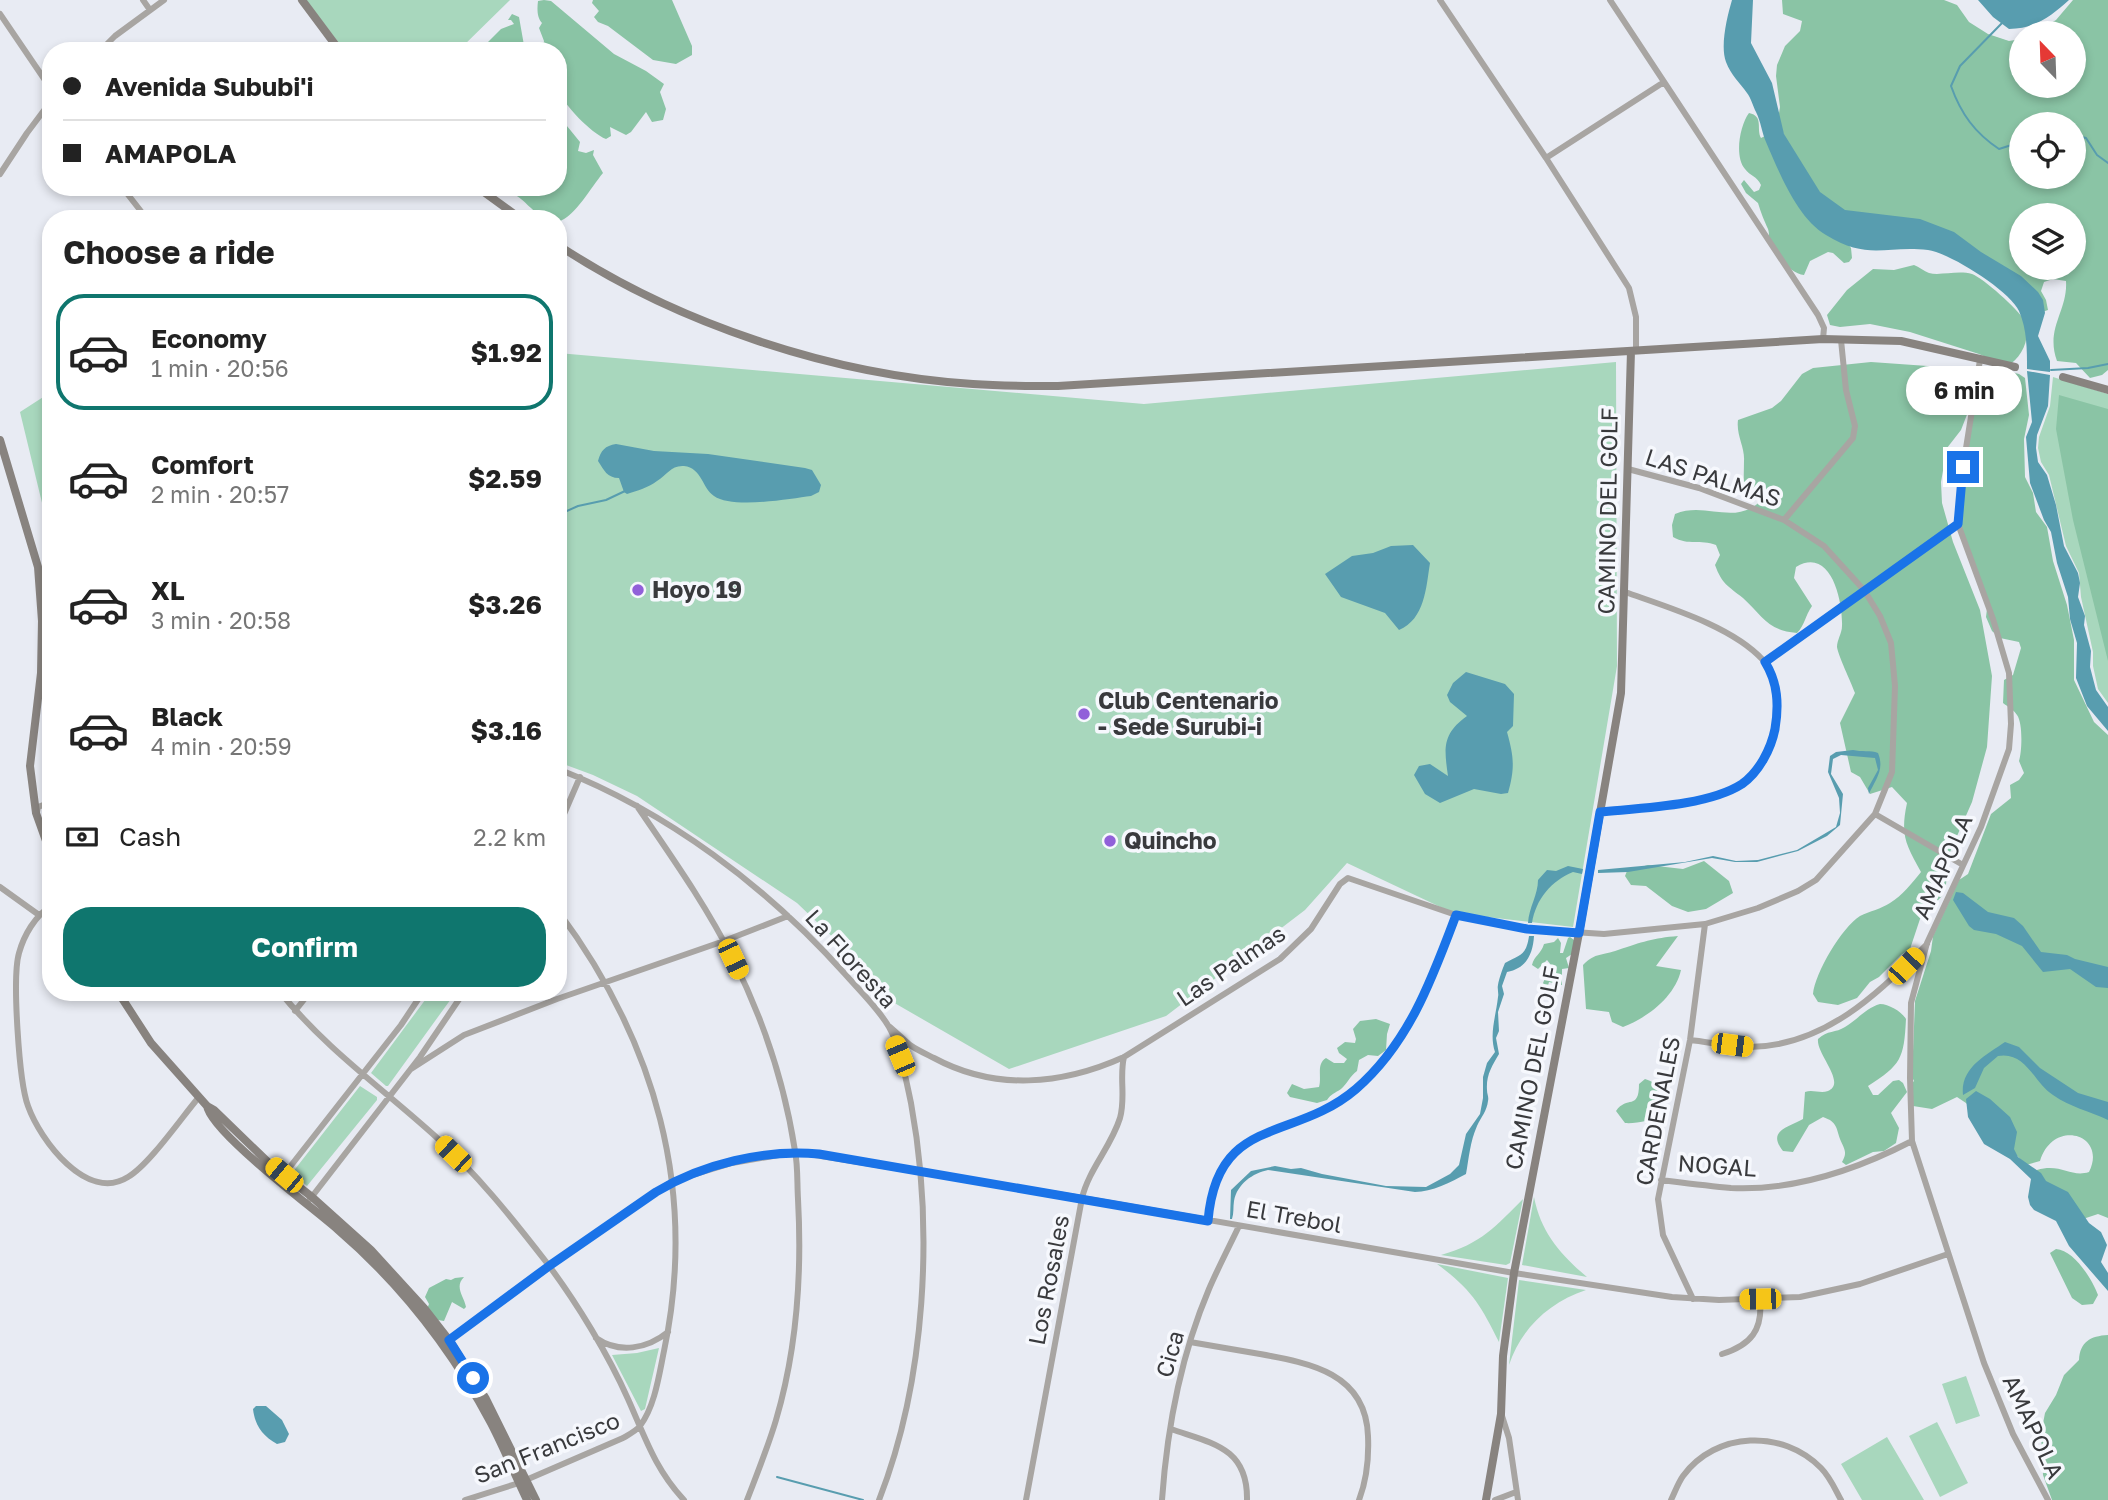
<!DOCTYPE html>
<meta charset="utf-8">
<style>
body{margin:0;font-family:"Golos Text",sans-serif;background:#f6f6f6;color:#222;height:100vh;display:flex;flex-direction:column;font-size:26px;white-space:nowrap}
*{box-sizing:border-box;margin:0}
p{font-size:23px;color:#767676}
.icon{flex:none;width:38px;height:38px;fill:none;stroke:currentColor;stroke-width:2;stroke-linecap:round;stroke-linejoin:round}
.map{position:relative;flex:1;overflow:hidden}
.details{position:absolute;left:42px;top:210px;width:525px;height:791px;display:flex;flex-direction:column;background:#fff;border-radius:28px;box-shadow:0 4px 10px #0003}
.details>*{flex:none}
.banner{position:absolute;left:42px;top:42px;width:525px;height:154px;border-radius:28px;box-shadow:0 4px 10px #0003;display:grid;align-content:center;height:154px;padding:0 21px;background:#fff}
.needle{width:46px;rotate:337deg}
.controls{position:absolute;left:2009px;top:21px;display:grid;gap:14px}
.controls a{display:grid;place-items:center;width:77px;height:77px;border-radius:50%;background:#fff;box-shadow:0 4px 10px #0003;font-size:35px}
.end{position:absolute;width:32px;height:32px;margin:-16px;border:9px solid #1a73e8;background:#fff;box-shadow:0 0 0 4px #fff}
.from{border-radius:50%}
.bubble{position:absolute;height:49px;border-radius:24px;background:#fff;box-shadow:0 4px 10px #0003;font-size:23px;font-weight:700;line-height:49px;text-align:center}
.car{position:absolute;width:21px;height:42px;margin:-21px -10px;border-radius:9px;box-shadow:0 0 5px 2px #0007;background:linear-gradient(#f5c518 24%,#345 0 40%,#f5c518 0 76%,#345 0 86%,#f5c518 0)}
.banner b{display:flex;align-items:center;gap:24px;height:66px;font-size:26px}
.banner b+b{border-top:2px solid #e0e0e0}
.banner i{width:18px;height:18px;background:#222}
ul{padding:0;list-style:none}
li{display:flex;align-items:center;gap:21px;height:116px;margin:0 14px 10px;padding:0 7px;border:4px solid transparent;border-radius:28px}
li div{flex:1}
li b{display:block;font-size:26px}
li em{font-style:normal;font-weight:700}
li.on{border-color:#0f766e}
li>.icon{width:63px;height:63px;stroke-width:1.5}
h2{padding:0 21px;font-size:32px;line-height:84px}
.pay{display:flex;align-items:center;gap:18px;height:77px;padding:0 21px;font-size:26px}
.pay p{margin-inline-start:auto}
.button{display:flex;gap:14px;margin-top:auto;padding:14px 21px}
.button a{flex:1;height:80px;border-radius:28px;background:#0f766e;color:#fff;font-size:28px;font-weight:700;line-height:80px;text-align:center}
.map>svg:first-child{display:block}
.green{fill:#a8d7bd}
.forest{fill:#8ac4a5;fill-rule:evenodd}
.water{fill:#589daf}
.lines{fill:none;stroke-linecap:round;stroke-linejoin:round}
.stream{stroke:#589daf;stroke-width:2}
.street{stroke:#a8a5a2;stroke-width:6}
.secondary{stroke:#88837f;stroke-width:8}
.route{stroke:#1a73e8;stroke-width:9}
.poi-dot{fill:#9160d9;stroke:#f6f8fd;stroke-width:2.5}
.labels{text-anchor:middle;stroke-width:7;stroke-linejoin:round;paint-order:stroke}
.street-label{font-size:23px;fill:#393a3d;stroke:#f6f8fd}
.poi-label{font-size:23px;font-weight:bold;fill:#393a3d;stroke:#f6f8fd;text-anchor:start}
</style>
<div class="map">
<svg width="2108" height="1500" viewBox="0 0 2108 1500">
<rect width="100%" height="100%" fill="#e8ebf3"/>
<path class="green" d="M306 0H510L458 51H345Z
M558 353 1144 404 1616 362 1617 666 1573 927 1453 913 1347 863 1305 910 1166 1016 1009 1069 891 1001 843 947 797 903 637 796 593 775 558 762Z
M2053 377 2108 394V703L2098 689 2093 666V652L2081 597 2079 573 2066 546 2049 475 2041 462 2038 448 2039 437 2050 406Z
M51 392V540L20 412Z
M431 992H456L388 1086H386L371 1073Z
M360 1086 377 1097V1100L307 1186 292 1173Z
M1534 1197C1541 1233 1561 1255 1587 1277L1522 1265Z
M1523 1199 1510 1263 1506 1265 1441 1255C1481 1244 1496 1226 1523 1199Z
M1437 1264 1508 1278 1499 1342C1480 1304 1472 1290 1437 1264Z
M1519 1280 1586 1290C1550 1302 1521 1328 1509 1365Z
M659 1348 645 1409 641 1411 612 1355 637 1353Z
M1966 1376 1980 1416 1956 1424 1942 1384Z
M1937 1422 1968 1483 1940 1497 1909 1436Z
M1887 1437 1924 1500H1862L1841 1464Z"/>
<path class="forest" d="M544 0 551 1 614 54 646 71 664 84 660 92 666 109 663 120 652 122 646 112 631 132 626 135 610 127 611 136 606 139C591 133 564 105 558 90 555 82 558 60 558 51H542L544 41 539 28 542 23C537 18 537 9 538 1Z
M593 0H672L692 46V55L676 64 653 60 608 26 598 22 594 17 599 11 592 3Z
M1782 0H1944L1957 5 1969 22 1988 34 2009 41 2021 39V86H2074V33H2034L2056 20 2073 0H2108V370L2102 375 2090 378 2076 363 2057 361C2045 328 2068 311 2066 281L2053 279 2044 282 2041 291 2046 300 2048 310 2039 313 1954 252 1857 231 1799 175 1778 119 1780 107 1776 76 1777 65 1785 46 1800 31 1802 21 1783 14ZM2021 124H2074V177H2021ZM2021 215H2074V268H2021Z
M512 14 519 17 525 51H479L501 29 514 24 511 20H508Z
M1749 113C1764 116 1756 129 1761 138L1769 134 1851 248 1852 258 1849 262 1844 263 1833 253 1828 252 1810 261 1804 275C1793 274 1775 257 1771 246 1768 241 1770 235 1768 229 1764 220 1761 213 1758 203L1746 193 1741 184 1744 180 1754 192 1759 190 1761 185C1757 176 1750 176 1745 169 1734 156 1740 125 1749 113Z
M558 115 580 142 578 151 586 153 594 150 593 155 603 173C591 187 576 216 558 222V219H545C540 214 536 213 531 208 522 200 518 193 505 194L500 187H558Z
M1914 265C1919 267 1924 271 1929 273 1940 276 1958 270 1972 274 1983 278 2018 309 2024 320 2032 337 2022 358 2007 366L1979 354 1910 332 1870 324 1840 327 1830 325 1827 315 1847 290 1873 269 1894 270Z
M1871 362 1970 369 1967 380 1973 399 1961 430 1947 448 1941 482 1942 503 1953 542 1980 610 1992 676 1987 747 1972 802 1950 852 1946 884 1942 896 1920 919 1910 949 1901 955 1879 977 1870 982 1857 998 1838 1005 1818 1002 1813 994C1815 973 1842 927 1860 916 1870 911 1881 909 1890 903 1902 896 1912 883 1921 872 1906 844 1900 836 1907 803L1892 787 1870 794 1860 777 1851 772 1840 723 1855 693C1851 682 1838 655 1837 647 1837 640 1842 633 1842 626 1843 601 1831 546 1796 567L1794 578 1812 606C1805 616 1805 625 1797 633 1766 630 1763 616 1743 598 1728 586 1722 584 1715 565L1720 555 1716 545C1700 539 1689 546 1673 537L1672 525 1675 514C1707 501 1734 527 1762 500L1745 490C1743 479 1744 471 1744 461 1745 447 1736 435 1738 420L1772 408 1781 401 1802 374 1813 368Z
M1994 368 2019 374 2025 378 2029 415 2024 439 2025 477 2033 493 2036 512 2047 527 2053 561 2067 605 2074 640V680L2094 722 2108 735V1218L2098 1214 2083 1219 2035 1175 2037 1170C2061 1163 2071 1178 2089 1172 2108 1134 2053 1118 2040 1161L2026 1165 1966 1103 1957 1097 1932 1109 1913 1106 1910 1085 1914 1081 1912 1077 1915 1001 1931 951 1933 936 1959 880 1968 874 1991 814 2011 798 2010 785 2019 780 2024 773 2019 761C2022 752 2023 723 2017 715 2014 710 2008 707 2003 703L2004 680 2013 675 2021 648 2019 642 2000 638 1992 631 1986 617 1988 601 1959 530 1961 485 1969 467 1967 449 1978 378Z
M2059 395 2108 409V661L2073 520 2056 429Z
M1704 861 1729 881 1733 893 1706 909 1688 912 1672 906 1646 886 1631 885 1625 876 1627 871 1648 865 1683 869Z
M1678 936 1656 966 1681 970C1675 997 1647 1018 1623 1027L1612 1022 1609 1012 1586 1009 1583 965C1596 952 1602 956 1618 950 1642 942 1653 938 1678 936Z
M1570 937 1574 940 1575 952 1566 958 1569 968 1562 969V985L1549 982 1547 989 1543 983 1551 965 1547 960 1538 969 1532 965C1534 956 1541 954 1544 944L1554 942 1558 938 1561 943 1560 953H1563L1568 938Z
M1880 1004C1889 1004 1902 1012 1906 1019 1904 1059 1901 1065 1868 1086L1873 1095H1878L1893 1081 1899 1080 1903 1083 1907 1092 1891 1113 1899 1128 1896 1143 1884 1151 1873 1152 1846 1165 1842 1162C1848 1152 1844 1149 1840 1139 1836 1127 1837 1122 1823 1117L1809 1125 1793 1152 1783 1151C1766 1130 1790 1127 1803 1119L1805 1092C1813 1089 1820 1094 1828 1091 1847 1083 1816 1054 1818 1039 1827 1030 1836 1033 1845 1027 1857 1020 1866 1008 1880 1004Z
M1376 1019 1390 1024 1387 1034 1386 1050 1378 1056 1368 1055 1359 1060 1357 1071C1350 1076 1347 1084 1341 1089 1335 1093 1331 1094 1327 1100L1317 1103 1290 1097 1287 1093 1292 1084 1304 1089 1319 1087C1322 1077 1316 1064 1326 1058L1334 1063H1344L1347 1059 1339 1053 1337 1048 1345 1042 1355 1043 1356 1039 1353 1029 1360 1021Z
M1645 1079C1661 1084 1661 1093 1667 1107L1663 1115C1654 1120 1635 1124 1625 1123L1616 1111C1627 1095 1639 1111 1639 1084Z
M2056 1249C2074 1250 2092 1279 2098 1295L2093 1304 2082 1305 2072 1298 2050 1253Z
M464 1277C454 1287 464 1296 466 1307L464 1309 452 1302 444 1321 438 1320 427 1309 429 1304 425 1297 429 1288 446 1279 451 1280 455 1278Z
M2108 1335V1500H2052L2043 1475 2041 1434 2045 1413 2056 1395 2064 1375 2079 1360C2080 1342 2090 1336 2108 1335Z"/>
<path class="water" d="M1732 0H1753L1751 43 1772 83 1784 134 1820 192 1845 210 1920 219 1954 232 1981 252 2021 276 2038 292 2043 300 2045 313 2038 336 2050 361V372L2027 369C2027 350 2027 329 2019 311 2010 291 1950 253 1928 250 1886 245 1868 261 1826 235 1797 218 1779 172 1766 142 1762 133 1761 122 1756 112 1753 106 1751 98 1747 93 1740 83 1731 75 1726 62 1720 46 1727 17 1732 0Z
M1978 0H2069C2051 16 2035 29 2009 29L1993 17Z
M2027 371 2050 375 2048 406 2037 435 2036 448 2038 462 2047 475 2056 505 2064 546 2078 573 2080 583 2078 597 2085 616 2084 625 2091 651 2090 667 2096 690 2108 707V731L2087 706 2076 678 2077 643 2070 619 2068 597 2057 563 2051 532 2044 520 2030 483 2026 437 2032 422Z
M616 444 654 451 708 454 805 468 812 470 821 485 819 492 811 496C789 499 732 509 714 496 702 488 702 468 684 466 671 465 667 475 657 481 649 487 637 491 627 494L624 492 619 478C607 478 604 470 598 461 601 450 605 446 616 444Z
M1413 545 1430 563C1426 588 1425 619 1399 630L1385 613 1341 597 1325 574 1352 556 1373 553 1391 546Z
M1466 672 1505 684 1514 694 1513 726 1507 732C1514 757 1515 768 1508 793L1501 794 1474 789 1440 803 1425 794 1414 775 1419 766 1430 764 1448 776C1444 748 1442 734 1467 716L1450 702 1447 695 1453 683Z
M1853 750C1861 752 1871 750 1878 753 1885 770 1875 780 1869 794L1868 788 1878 770 1875 758 1841 755 1833 759 1831 774 1843 794 1840 825 1827 836 1798 851 1757 862H1735L1712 858 1628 872 1598 873V870L1685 862 1713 856 1736 861 1758 860 1797 850 1836 827 1840 813 1839 798 1828 772 1830 756 1836 752Z
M1568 866 1583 869 1582 874 1573 872C1551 881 1536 899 1532 923H1528C1529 907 1538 895 1538 880L1547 870 1556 871Z
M1956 892 1963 893 1988 912 2014 918 2023 926 2041 952 2067 955 2075 959 2108 967V988L2096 987 2070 969 2043 972 2022 946 1996 934 1974 930 1969 926 1953 900Z
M1529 936H1534C1533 954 1526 969 1507 972L1502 986 1504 994 1498 1012 1499 1031 1496 1038 1499 1054C1492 1066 1486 1075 1487 1090 1487 1095 1489 1096 1488 1101 1487 1111 1481 1117 1477 1126 1470 1142 1469 1157 1466 1174 1451 1182 1432 1192 1415 1192L1268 1170C1253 1173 1237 1184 1234 1201 1233 1207 1234 1213 1232 1219H1230L1231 1190 1251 1171 1275 1166 1291 1169 1301 1168 1322 1174 1386 1186 1426 1187 1450 1174 1459 1165 1466 1134 1480 1114 1483 1098V1077L1487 1063 1495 1052C1489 1034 1496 1016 1498 997 1499 993 1497 989 1498 985 1499 979 1502 970 1505 963 1519 955 1526 957 1529 936Z
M2005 1042 2019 1047 2040 1068 2078 1093 2108 1102V1120C2089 1111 2070 1107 2053 1095 2034 1083 2026 1051 1998 1056L1984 1068 1975 1088 1963 1095C1960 1068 1986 1055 2005 1042Z
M1976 1091 1990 1099 2010 1117 2017 1132 2014 1149 2018 1157 2041 1173 2046 1181 2068 1192 2089 1223 2101 1232 2107 1245 2101 1262 2108 1273V1291L2069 1246 2056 1221 2034 1210 2030 1205 2028 1197 2031 1179 2010 1159 1984 1144 1968 1117 1966 1099Z
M256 1406H266L282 1420 289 1434 285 1442 277 1444C263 1436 255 1426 253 1409Z"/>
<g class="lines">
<path class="stream" d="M2003 22 1960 66 1951 86C1961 114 1975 133 1999 149L2021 142
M2074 135 2086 138 2097 155 2108 163
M2051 370 2088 368 2108 364
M558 515 578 506 606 500 625 491
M777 1477 863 1500"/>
<path class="street" d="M143 0 150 10
M1440 0 1546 158 1629 288 1636 317V351
M1610 0 1818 315 1824 328 1823 339
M0 14 51 89
M100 51 115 36 164 0
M1546 158 1664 82
M0 174 27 133 51 101
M122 187 147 219
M1980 360 1963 467 1958 524 1993 619 2009 673 2011 724 2009 749 1981 827 1927 943 1911 1003 1910 1078 1912 1141 1984 1363 2013 1434 2048 1500
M1784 520 1853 438 1855 426 1846 390 1841 340
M1765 662 1958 524
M558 769C668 812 766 886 845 974 859 990 878 1008 889 1027 900 1046 906 1080 911 1103 934 1228 926 1380 879 1500
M637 806C671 856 706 905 733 959 763 1019 785 1085 795 1151 798 1166 797 1183 798 1199 802 1272 797 1349 776 1420 768 1447 757 1474 747 1500
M37 812 38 807 51 802
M1600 812C1638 809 1721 806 1749 778 1764 762 1772 742 1776 721 1780 701 1777 675 1763 660 1732 626 1667 607 1625 592
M1875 814 1963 865
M558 828 580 777
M0 887 39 915
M51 906C35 916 24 935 19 953 12 977 19 1082 28 1106 40 1140 87 1203 128 1177 149 1165 182 1117 199 1097
M280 992C326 1049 382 1088 435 1136 477 1174 512 1218 547 1263 577 1303 608 1354 628 1399 645 1437 655 1469 684 1500
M295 1011 310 992
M890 1027C897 1033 903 1039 910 1045 917 1050 926 1054 934 1058 995 1091 1062 1085 1124 1057L1280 959 1311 929 1340 884 1348 878 1456 915 1527 929 1604 934 1705 924 1758 908 1798 891 1816 880 1875 814 1892 772 1895 686 1891 643 1880 616 1864 590 1824 546 1784 520 1699 488 1628 469
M1690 1040C1709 1042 1730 1047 1749 1047 1823 1047 1880 993 1927 944
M411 1069 464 1035 557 999 724 941 788 916
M282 1177 401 1025 423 992
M1661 1180C1685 1183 1708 1186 1731 1188 1795 1191 1856 1170 1912 1141
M307 1203 420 1057 464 992
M1208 1221C1218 1115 1294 1142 1356 1089 1409 1043 1432 979 1456 915
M1693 1299 1663 1235 1658 1199 1690 1040 1705 924
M596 1338C619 1354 647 1349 668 1332
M448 1341 549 1266 634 1206 673 1181 732 1163 796 1152 1082 1198 1514 1273 1672 1297 1719 1300 1800 1297 1860 1284 1948 1254
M1190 1342C1213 1346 1236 1350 1260 1354 1310 1363 1366 1373 1368 1436 1369 1458 1367 1479 1359 1500
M1722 1354C1751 1345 1763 1330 1760 1299
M1502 1416 1509 1438 1518 1500
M1171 1429C1211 1443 1248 1447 1247 1500
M465 1500 519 1483 623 1438C628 1435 636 1431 640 1426 655 1406 659 1375 664 1351 698 1190 655 1041 558 911
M1026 1500 1082 1198C1089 1169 1111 1147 1120 1118 1126 1097 1119 1077 1124 1057
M1162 1500C1167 1429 1181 1355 1209 1289 1218 1268 1229 1247 1239 1226
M1495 1500 1516 1492
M1671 1500C1675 1492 1678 1483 1683 1476 1716 1431 1783 1429 1821 1468 1830 1477 1835 1489 1841 1500"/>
<path class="secondary" d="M302 0 340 51
M477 187 521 219
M558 245C676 323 831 375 973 384 1001 386 1029 386 1058 386L1823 339 1901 341 2015 367
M2063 377 2108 390
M0 440 38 567 42 621 41 673 30 766 36 813 51 855
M118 992 151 1043 207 1106 214 1110 271 1165 312 1197 371 1250 424 1308 449 1340 486 1399 536 1500
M207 1106C211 1132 312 1207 337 1229 400 1283 452 1350 491 1423 504 1448 515 1475 527 1500
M1486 1500 1501 1414 1503 1356 1514 1273 1579 933 1621 693 1631 351"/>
</g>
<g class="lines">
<path class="route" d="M473 1378 449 1340 549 1266 656 1192C702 1164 765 1149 819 1154L1208 1221C1217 1114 1293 1143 1356 1089 1409 1043 1432 979 1456 915L1527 929 1579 933 1600 812C1640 808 1708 806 1742 784 1759 772 1771 749 1775 729 1779 705 1778 683 1765 662L1958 524 1963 467"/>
</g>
<g class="poi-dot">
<circle cx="638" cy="590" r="7"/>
<circle cx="1084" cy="714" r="7"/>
<circle cx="1110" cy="841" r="7"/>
</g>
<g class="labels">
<g class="street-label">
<text transform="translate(1713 478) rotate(18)" y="8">LAS PALMAS</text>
<text transform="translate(1608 511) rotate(-89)" y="8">CAMINO DEL GOLF</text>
<text transform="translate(1943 867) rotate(-66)" y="8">AMAPOLA</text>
<text transform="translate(851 959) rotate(48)" y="8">La Floresta</text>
<text transform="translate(1231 966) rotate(-34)" y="8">Las Palmas</text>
<text transform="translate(1533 1068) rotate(-79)" y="8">CAMINO DEL GOLF</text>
<text transform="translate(1658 1111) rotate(-79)" y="8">CARDENALES</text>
<text transform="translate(1717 1166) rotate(4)" y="8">NOGAL</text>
<text transform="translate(1294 1217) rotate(10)" y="8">El Trebol</text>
<text transform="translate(1049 1280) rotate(-79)" y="8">Los Rosales</text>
<text transform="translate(1170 1354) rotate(-74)" y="8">Cica</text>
<text transform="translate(2033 1427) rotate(65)" y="8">AMAPOLA</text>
<text transform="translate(547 1448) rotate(-22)" y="8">San Francisco</text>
</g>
<g class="poi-label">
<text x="652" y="598">Hoyo 19</text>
<text x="1098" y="709">Club Centenario<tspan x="1098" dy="26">- Sede Surubi-i</tspan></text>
<text x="1124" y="849">Quincho</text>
</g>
</g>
</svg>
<div class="controls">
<a><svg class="needle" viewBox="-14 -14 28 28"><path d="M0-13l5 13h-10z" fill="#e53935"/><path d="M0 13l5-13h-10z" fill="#767676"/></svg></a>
<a><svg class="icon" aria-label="locate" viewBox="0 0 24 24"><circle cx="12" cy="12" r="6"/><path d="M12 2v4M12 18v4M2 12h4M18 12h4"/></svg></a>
<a><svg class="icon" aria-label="layers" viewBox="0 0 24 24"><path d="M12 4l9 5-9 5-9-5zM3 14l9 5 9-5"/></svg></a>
</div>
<i class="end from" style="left:473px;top:1378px"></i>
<i class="end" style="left:1963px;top:467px"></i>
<div class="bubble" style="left:1906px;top:366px;width:116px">6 min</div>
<i class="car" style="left:733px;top:959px;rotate:155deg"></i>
<i class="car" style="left:1906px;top:966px;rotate:44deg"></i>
<i class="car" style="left:1732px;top:1045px;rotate:97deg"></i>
<i class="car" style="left:900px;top:1056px;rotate:337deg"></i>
<i class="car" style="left:453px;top:1154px;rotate:314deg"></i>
<i class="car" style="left:284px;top:1175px;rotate:310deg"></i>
<i class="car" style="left:1760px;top:1299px;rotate:269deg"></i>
<div class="banner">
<b><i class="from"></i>Avenida Sububi'i</b>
<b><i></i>AMAPOLA</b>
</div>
<section class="details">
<h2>Choose a ride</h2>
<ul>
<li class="on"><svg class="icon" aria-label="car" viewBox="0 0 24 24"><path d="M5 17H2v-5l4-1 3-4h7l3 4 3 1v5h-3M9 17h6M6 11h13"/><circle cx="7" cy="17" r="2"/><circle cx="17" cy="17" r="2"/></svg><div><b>Economy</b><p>1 min · 20:56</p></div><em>$1.92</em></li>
<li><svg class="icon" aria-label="car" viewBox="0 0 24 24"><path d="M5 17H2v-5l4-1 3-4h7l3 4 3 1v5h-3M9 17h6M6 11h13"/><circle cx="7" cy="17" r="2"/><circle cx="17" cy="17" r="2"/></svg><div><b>Comfort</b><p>2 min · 20:57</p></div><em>$2.59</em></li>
<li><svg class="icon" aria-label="car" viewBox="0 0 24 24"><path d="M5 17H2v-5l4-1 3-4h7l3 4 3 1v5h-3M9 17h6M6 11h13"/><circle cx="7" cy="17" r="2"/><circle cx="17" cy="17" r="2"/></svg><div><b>XL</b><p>3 min · 20:58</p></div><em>$3.26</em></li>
<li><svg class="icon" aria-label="car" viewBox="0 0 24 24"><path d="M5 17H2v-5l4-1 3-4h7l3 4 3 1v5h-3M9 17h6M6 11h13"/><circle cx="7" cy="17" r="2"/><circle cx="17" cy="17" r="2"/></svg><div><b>Black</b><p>4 min · 20:59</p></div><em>$3.16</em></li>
</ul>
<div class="pay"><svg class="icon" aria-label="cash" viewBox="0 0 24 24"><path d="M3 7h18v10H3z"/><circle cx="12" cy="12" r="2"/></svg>Cash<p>2.2 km</p></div>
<div class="button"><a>Confirm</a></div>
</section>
</div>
